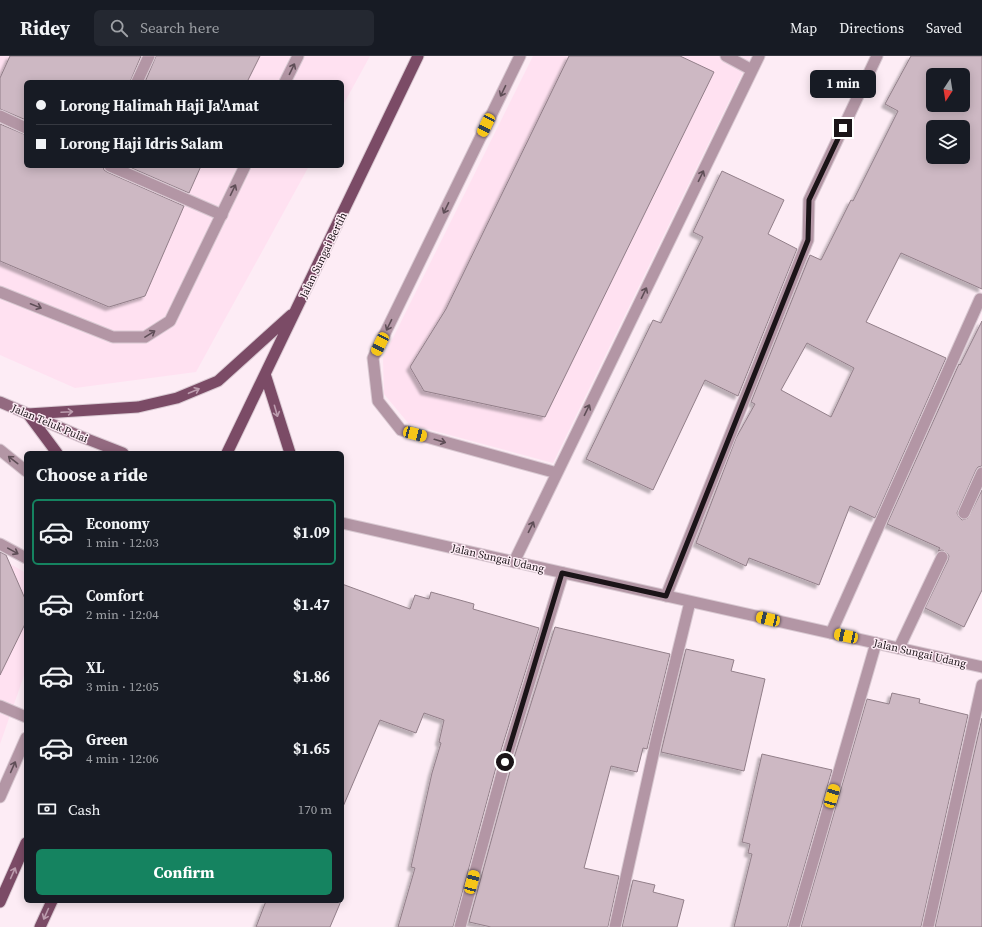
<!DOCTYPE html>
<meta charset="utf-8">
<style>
body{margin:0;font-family:"Source Serif 4",serif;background:#242831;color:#f1f3f6;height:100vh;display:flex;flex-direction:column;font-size:15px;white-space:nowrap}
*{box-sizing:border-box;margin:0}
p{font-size:13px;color:#9ea1a6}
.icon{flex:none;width:22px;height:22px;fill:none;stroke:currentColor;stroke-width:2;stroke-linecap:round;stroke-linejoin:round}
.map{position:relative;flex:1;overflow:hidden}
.drawer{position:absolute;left:24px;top:395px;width:320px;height:452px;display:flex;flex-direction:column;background:#171b24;border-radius:6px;box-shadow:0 2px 10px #0003}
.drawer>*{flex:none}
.banner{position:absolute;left:24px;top:24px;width:320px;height:88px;border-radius:6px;box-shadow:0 2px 10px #0003;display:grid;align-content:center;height:88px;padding:0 12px;background:#171b24}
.needle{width:26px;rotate:192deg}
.tools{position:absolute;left:926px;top:12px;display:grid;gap:8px}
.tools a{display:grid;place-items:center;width:44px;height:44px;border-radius:6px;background:#171b24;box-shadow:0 2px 10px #0003;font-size:20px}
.end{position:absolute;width:18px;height:18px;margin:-9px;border:5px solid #1b1418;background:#fff;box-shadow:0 0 0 2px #fff}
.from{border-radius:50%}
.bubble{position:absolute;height:28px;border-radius:6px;background:#171b24;box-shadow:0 2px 10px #0003;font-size:13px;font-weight:700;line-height:28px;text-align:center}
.car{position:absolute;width:12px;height:24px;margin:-12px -6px;border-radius:5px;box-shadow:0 0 3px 1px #0007;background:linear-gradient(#f5c518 24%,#345 0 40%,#f5c518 0 76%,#345 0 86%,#f5c518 0)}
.banner b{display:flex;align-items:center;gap:14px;height:38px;font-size:15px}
.banner b+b{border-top:1px solid #363941}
.banner i{width:10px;height:10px;background:#f1f3f6}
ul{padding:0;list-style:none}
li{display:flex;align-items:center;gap:12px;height:66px;margin:0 8px 6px;padding:0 4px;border:2px solid transparent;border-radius:6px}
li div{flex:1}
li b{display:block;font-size:15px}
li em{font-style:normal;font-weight:700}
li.active{border-color:#158360}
li>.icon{width:36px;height:36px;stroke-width:1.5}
h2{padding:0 12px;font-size:18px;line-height:48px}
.pay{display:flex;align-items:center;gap:10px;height:44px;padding:0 12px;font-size:15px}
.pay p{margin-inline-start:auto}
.action{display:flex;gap:8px;margin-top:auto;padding:8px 12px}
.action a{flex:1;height:46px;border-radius:6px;background:#158360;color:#fff;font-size:16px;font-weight:700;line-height:46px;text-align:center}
header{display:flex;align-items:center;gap:24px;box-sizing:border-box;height:56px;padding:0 20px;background:#171b24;border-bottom:1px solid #363941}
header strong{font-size:19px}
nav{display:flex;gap:22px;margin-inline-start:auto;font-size:14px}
.search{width:280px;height:36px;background:#242831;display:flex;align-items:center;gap:10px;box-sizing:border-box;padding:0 14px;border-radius:6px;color:#9ea1a6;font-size:15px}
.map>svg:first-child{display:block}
.built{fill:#ffe1f1}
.building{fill:#cdb8c3;stroke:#927f89;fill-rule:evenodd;filter:url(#shadow)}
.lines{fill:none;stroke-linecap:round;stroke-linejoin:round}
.service-casing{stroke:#d9c9d2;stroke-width:13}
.minor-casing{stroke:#d9c9d2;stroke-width:13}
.tertiary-casing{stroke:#d9c9d2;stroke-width:13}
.secondary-casing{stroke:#d9c9d2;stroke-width:13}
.primary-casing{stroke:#d9c9d2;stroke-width:13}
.service{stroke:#b396a5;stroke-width:11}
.minor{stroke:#b396a5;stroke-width:11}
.tertiary{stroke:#b396a5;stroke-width:11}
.secondary{stroke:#936a80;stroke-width:11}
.primary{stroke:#7b4b66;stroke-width:11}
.oneway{stroke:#5f4e57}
.oneway2{stroke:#bc9cae}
.route{stroke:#1b1418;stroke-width:5}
.labels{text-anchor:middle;stroke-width:3;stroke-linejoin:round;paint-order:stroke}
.street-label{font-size:11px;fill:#1b1418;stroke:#fdecf5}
</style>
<header>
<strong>Ridey</strong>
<div class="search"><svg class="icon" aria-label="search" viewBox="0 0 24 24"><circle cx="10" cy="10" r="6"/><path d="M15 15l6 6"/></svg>Search here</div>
<nav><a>Map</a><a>Directions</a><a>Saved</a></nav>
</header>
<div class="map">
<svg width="982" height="871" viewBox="0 0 982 871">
<defs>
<filter id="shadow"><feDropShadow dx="-3.5" dy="3.5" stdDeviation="1" flood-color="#0004"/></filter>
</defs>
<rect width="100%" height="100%" fill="#fdecf5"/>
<path class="built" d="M0 0H370L342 51V26H26V110H309L196 316 75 332 0 299Z
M533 0H751L553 407 409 368 384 338 383 302Z
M0 502 26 517V614L0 688Z"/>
<path class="building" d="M10 0H141L130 26H26V64L0 53V22Z
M156 0H260L247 26H145Z
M569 0H680L714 16 545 361 424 335 410 311 446 253Z
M911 0H982V233L901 197 866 266 946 302 875 462 850 450 819 529 749 502 746 510 696 487 736 382 755 348 751 346 810 199 821 204 851 144 853 145 898 55 885 48ZM933 19H963V49H933ZM933 71H963V101H933ZM807 287 854 312 831 361 781 334Z
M0 68 26 79V110H103L104 114 107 116 184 150 145 240 109 251 0 205Z
M127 110H201L189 137Z
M722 115 784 144 768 178 797 193 738 340 705 324 653 434 586 403 653 264 661 267 703 181 693 176Z
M982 265V410L978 411 976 414 957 457 959 461 962 464 968 462 982 434V534L964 571 925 552 948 504 949 500 947 497 942 494 938 495 940 492 887 468 959 308 960 309Z
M0 496 6 499 26 545V566L0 619Z
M342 528 410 553 415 539 429 543 431 536 474 548 473 553 539 572 498 704 453 871H398L415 812 411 811 432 717 441 687 439 686 444 664 424 657 416 677 380 664 342 753Z
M555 571 670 598 647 693 643 692 637 716 611 710 584 812 619 820 608 871H491L469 866 512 708Z
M686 593 734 604 731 615 765 623 744 715 661 696Z
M892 637 920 643 919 647 968 659 921 871H801L867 643 889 648Z
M982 662V871H935Z
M762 698 832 714 787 871H734L752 798 748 797 750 788 742 786Z
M633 824 655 829 653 836 684 844 677 871H622Z
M266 845H341L330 871H256Z"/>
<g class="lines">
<defs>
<path id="service" d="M520 0 373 302 378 345 401 374 557 417
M726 0 752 14
M137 26 149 0
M0 60 26 72
M110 110 222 159
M514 506 759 0
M0 650 26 661"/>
<path id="minor" d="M285 26 298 0
M0 236 113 281H145L170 265 245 110
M0 394 26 415
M964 457 982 417
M0 488 26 502
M666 540 808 184 809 144 877 0
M831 577 980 243
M899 592 942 501
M0 741 26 682
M460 871 505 706 563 517
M615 871 657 681 690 546
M794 871 876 587
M928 871 982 629"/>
<path id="tertiary" d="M342 467 982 611"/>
<path id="secondary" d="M0 346 82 381 123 397"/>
<path id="primary" d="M265 318 290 397
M28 358 138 351 177 342 218 325 291 259
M28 358 57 397
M227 397 418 0
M0 846 26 787
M40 871 52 845"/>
</defs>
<use href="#service" class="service-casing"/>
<use href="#minor" class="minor-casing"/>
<use href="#tertiary" class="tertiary-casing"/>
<use href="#secondary" class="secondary-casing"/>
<use href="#primary" class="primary-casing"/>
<use href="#service" class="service"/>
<use href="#minor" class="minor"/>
<use href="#tertiary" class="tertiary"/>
<use href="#secondary" class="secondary"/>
<use href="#primary" class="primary"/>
</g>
<defs><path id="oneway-shaft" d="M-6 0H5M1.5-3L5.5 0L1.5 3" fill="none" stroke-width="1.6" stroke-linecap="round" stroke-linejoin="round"/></defs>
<g class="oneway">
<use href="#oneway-shaft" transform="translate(292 13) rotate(-64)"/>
<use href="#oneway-shaft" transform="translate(503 35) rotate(116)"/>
<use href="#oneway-shaft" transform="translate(701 120) rotate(-64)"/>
<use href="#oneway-shaft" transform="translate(233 134) rotate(-64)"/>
<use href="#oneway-shaft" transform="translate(446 152) rotate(116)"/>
<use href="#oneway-shaft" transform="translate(644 237) rotate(-64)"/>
<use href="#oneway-shaft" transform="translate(36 250) rotate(22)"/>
<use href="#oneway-shaft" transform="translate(389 269) rotate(116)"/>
<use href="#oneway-shaft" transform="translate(150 278) rotate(-32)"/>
<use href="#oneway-shaft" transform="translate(587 354) rotate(-64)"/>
<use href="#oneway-shaft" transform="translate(440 385) rotate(16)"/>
<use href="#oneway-shaft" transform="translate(13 404) rotate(-142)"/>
<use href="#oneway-shaft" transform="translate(531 471) rotate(-64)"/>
<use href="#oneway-shaft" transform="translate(13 495) rotate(29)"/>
<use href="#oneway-shaft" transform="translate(13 711) rotate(-66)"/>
</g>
<g class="oneway2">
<use href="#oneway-shaft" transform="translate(194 335) rotate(-23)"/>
<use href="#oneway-shaft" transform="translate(276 355) rotate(74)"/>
<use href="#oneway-shaft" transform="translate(67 356) rotate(-3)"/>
<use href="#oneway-shaft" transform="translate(13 817) rotate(-66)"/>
<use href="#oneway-shaft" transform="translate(46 858) rotate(114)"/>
</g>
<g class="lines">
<path class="route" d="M505 706 562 517 666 540 800 204 808 184 809 144 843 72"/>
</g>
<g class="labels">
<g class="street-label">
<text transform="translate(323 199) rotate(-64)" y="4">Jalan Sungai Bertih</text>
<text transform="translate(50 367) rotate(23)" y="4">Jalan Teluk Pulai</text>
<text transform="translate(498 502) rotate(13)" y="4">Jalan Sungai Udang</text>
<text transform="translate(920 597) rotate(13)" y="4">Jalan Sungai Udang</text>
</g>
</g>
</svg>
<div class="tools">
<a><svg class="needle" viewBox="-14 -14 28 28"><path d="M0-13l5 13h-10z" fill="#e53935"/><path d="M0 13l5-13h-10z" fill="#9ea1a6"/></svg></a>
<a><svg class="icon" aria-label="layers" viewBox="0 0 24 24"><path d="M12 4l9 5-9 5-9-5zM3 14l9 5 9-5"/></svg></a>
</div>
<i class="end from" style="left:505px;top:706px"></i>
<i class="end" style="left:843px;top:72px"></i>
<div class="bubble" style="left:810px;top:14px;width:66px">1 min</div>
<i class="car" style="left:486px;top:69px;rotate:206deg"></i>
<i class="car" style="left:380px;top:288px;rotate:206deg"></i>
<i class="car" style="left:415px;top:378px;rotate:105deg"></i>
<i class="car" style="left:768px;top:563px;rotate:283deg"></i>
<i class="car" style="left:846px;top:580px;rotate:282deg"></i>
<i class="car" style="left:832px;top:740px;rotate:16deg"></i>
<i class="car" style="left:472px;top:826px;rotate:15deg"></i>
<div class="banner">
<b><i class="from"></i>Lorong Halimah Haji Ja'Amat</b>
<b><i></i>Lorong Haji Idris Salam</b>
</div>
<section class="drawer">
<h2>Choose a ride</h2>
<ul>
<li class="active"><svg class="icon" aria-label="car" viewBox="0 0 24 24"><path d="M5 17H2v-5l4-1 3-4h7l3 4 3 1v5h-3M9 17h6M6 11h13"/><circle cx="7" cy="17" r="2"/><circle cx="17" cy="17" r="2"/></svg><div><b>Economy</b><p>1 min · 12:03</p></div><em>$1.09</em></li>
<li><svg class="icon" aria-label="car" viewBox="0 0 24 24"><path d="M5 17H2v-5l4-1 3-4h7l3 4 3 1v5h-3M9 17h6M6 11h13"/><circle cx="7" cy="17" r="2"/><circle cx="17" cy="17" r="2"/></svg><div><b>Comfort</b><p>2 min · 12:04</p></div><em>$1.47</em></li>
<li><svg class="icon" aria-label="car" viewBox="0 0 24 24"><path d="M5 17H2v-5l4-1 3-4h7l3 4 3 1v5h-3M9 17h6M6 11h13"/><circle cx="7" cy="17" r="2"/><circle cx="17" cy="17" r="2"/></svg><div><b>XL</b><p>3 min · 12:05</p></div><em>$1.86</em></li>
<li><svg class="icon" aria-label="car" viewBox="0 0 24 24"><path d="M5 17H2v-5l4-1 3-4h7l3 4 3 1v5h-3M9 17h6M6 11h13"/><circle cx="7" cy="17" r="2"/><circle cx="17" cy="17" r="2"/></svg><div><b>Green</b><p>4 min · 12:06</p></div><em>$1.65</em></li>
</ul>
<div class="pay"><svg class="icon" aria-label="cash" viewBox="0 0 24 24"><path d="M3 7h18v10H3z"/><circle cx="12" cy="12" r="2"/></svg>Cash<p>170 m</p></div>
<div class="action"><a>Confirm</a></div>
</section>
</div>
